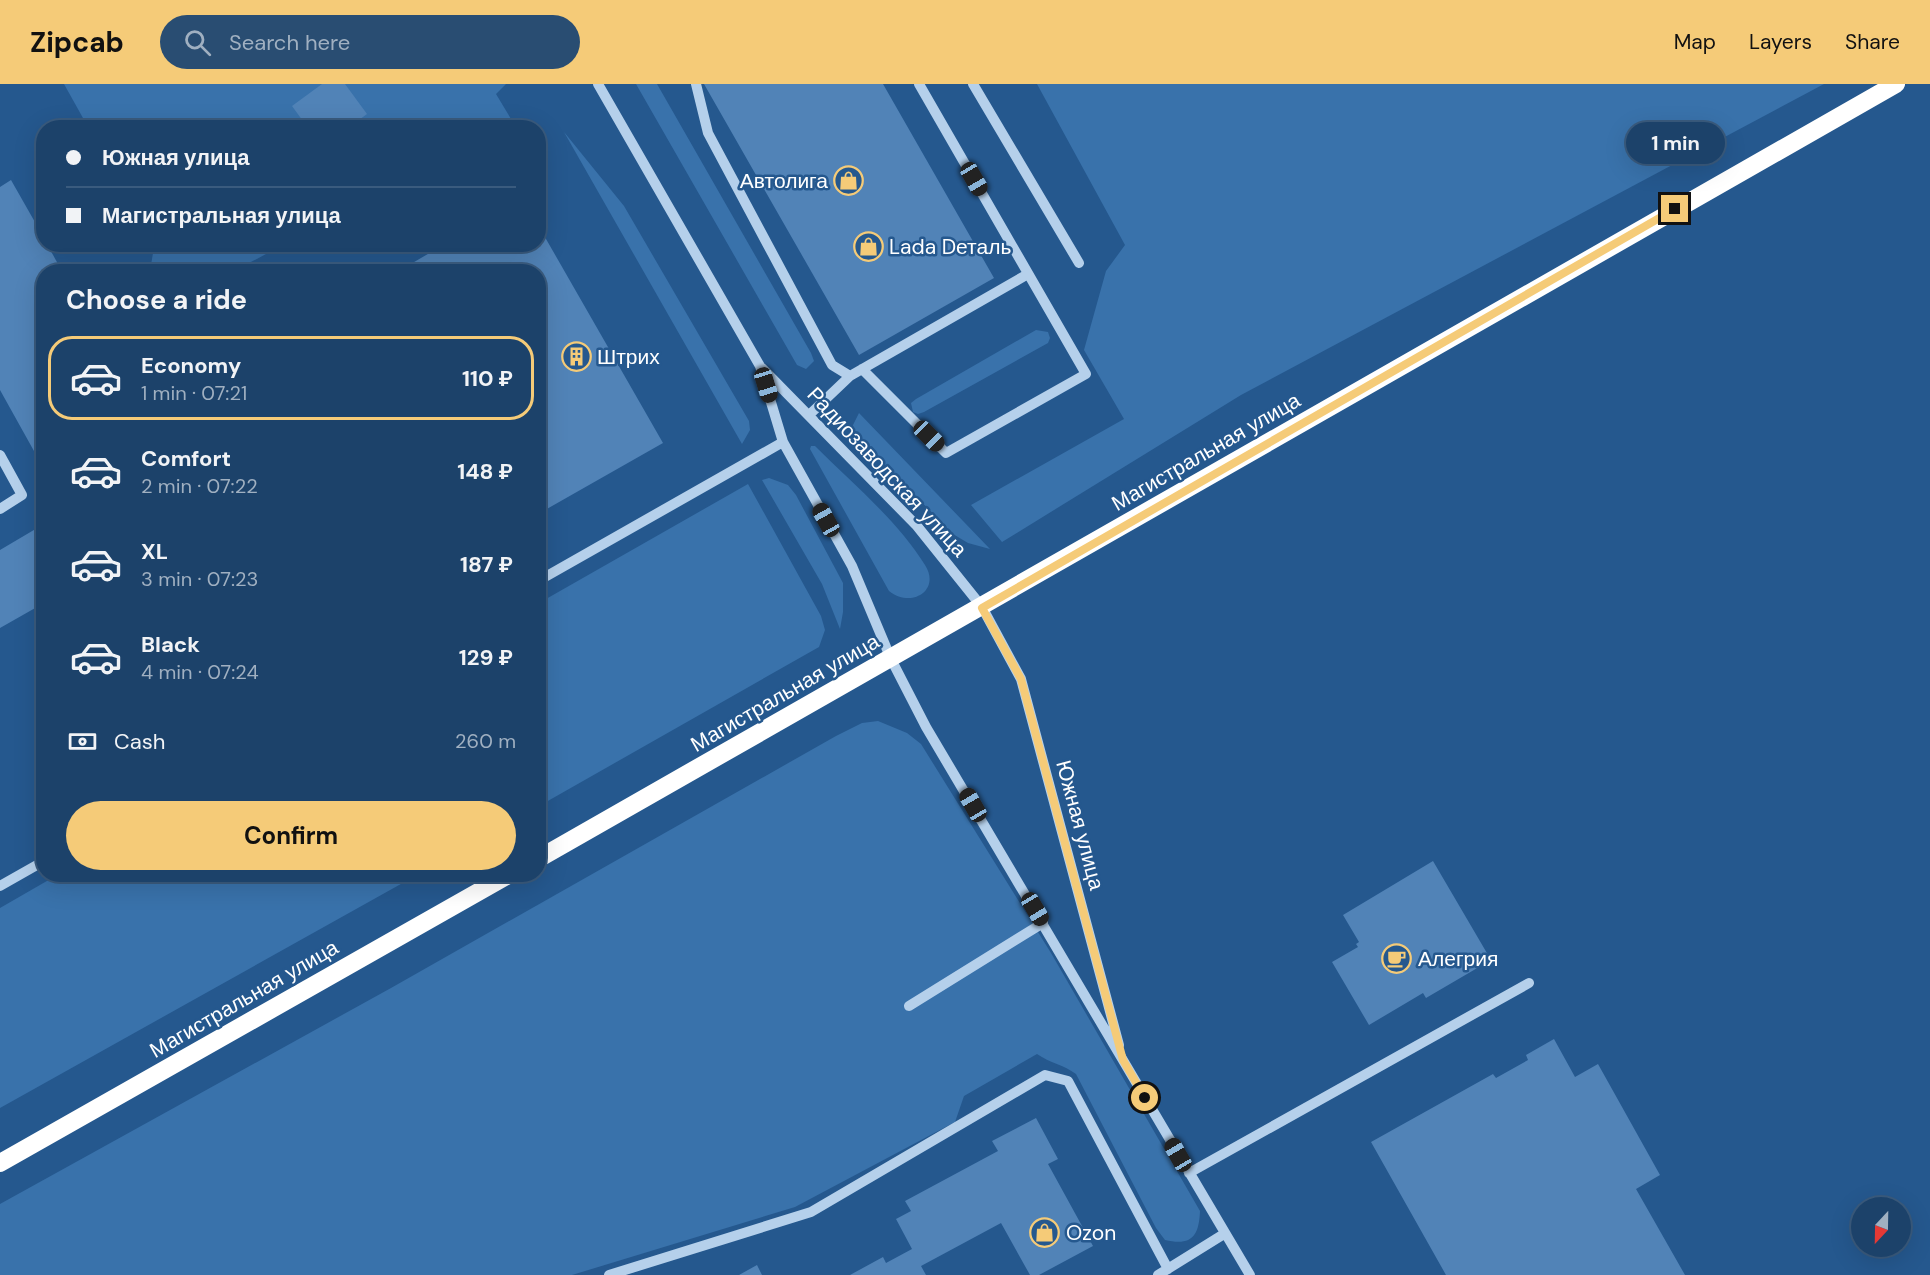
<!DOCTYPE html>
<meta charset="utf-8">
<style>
body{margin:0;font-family:"DM Sans",sans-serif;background:#294d72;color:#f1f3f6;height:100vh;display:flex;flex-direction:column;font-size:22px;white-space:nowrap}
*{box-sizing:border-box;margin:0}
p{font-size:20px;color:#a0b0c1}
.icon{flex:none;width:33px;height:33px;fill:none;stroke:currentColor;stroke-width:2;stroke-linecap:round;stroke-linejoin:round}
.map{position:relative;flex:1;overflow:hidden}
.side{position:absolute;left:36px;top:180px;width:510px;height:618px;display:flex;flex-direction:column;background:#1c426a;border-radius:24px;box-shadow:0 6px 24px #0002,0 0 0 2px #3a5b7e}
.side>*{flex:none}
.hud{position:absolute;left:36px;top:36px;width:510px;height:132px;border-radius:24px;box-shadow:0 6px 24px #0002,0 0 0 2px #3a5b7e;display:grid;align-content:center;height:132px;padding:0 30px;background:#1c426a}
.needle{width:39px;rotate:202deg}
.buttons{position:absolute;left:1851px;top:1113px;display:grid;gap:12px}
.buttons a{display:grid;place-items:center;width:60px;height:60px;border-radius:50%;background:#1c426a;box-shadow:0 6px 24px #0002,0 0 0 2px #3a5b7e;font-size:30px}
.end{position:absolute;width:27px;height:27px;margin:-14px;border:8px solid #f5cb78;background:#111;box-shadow:0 0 0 3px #111}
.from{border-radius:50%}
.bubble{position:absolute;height:42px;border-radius:21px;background:#1c426a;box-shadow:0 6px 24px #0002,0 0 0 2px #3a5b7e;font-size:20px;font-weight:700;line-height:42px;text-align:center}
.car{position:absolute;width:18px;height:36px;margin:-18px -9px;border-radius:8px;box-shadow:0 0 4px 2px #0007;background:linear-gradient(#222 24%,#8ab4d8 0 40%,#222 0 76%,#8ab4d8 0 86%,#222 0)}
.hud b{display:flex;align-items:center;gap:21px;height:57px;font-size:22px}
.hud b+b{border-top:2px solid #3a5b7e}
.hud i{width:15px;height:15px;background:#f1f3f6}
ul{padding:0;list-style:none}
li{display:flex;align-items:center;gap:18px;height:84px;margin:0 12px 9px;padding:0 18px;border:3px solid transparent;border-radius:24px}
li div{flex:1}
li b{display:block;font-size:22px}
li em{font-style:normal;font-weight:700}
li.active{border-color:#f5cb78}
li>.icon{width:54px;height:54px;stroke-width:1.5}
h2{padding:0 30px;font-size:27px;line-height:72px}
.pay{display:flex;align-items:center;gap:15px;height:66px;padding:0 30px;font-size:22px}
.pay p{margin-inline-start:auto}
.action{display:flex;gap:12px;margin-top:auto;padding:12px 30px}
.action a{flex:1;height:69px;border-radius:36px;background:#f5cb78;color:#111;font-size:24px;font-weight:700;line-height:69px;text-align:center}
header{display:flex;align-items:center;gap:36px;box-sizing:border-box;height:84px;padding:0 30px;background:#f5cb78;color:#111}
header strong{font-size:28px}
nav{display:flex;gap:33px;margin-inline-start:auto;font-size:21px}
.search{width:420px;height:54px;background:#294d72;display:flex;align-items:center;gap:15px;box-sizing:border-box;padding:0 21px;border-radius:33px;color:#a0b0c1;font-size:22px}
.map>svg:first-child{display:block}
.green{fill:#3972ab}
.building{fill:#5183b7}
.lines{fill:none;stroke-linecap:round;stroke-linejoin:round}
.minor{stroke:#b5d0eb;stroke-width:10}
.highway{stroke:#fff;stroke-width:18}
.route{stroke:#f5cb78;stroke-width:8}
.labels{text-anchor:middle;stroke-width:5;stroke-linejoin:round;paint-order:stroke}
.poi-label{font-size:21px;fill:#fff;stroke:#25588e;text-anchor:start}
.street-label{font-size:21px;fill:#fff;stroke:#25588e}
</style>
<header>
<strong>Zipcab</strong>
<div class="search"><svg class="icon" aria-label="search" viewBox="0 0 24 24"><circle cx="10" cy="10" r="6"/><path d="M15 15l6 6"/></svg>Search here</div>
<nav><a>Map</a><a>Layers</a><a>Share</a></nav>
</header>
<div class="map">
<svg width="1930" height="1191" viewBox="0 0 1930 1191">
<rect width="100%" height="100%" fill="#25588e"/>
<path class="green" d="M64 0H506L496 10 514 40 529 41 530 43H88Z
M636 0H657L811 269 814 277 806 285 797 281Z
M1037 0H1824L1241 311 1002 458 971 421 1124 335 1084 266 1106 187 1125 161Z
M564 48 624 122 749 337 750 346 742 360Z
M149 161H283L234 187H150L153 169Z
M1036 246 1048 248 1050 254 1048 259 924 328 918 330 913 328 911 319 916 315Z
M859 329 990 465 968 459 953 450 855 350 852 343Z
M811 362H815C852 399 897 436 925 481 941 506 912 525 889 507L810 365Z
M769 394 788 401 796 411 843 499V528L840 545 822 500 762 396Z
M748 400 821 532 825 546 819 563 539 722V519Z
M878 637 907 649 921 660 1051 869 1200 1127C1199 1153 1191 1162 1165 1156L1156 1144 1076 990C1064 981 1050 979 1037 970L964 1012 955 1038 795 1123 572 1191H0V1120L391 904 836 652 862 639Z
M59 790H417V791L0 1024V824Z"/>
<path class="building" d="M322 0H345L367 30 348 44H308L292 22Z
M704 0H883L994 194 859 271Z
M11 96 44 154V160H47L58 180 44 187V385L0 306V103Z
M538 141 663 359 538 430V188H397L445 160H538Z
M44 440V519L0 544V466Z
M1433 777 1491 876 1426 914 1423 909 1369 941 1332 878 1358 863 1356 860 1359 858 1343 831Z
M1554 955 1575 993 1598 980 1660 1091 1636 1105 1685 1191H1446L1371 1058 1493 990 1496 994 1528 976 1526 971Z
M1036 1034 1058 1075 1048 1080 1093 1162 1039 1191H1030L1001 1139 921 1182 926 1191H850L883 1173 886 1179 912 1165 896 1135 911 1127 905 1117 998 1067 992 1057Z
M757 1181 762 1191H739Z"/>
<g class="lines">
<path class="minor" d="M598 0 760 282 783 358 852 482 891 575 926 643 1250 1191
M696 0 708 49 832 281 850 292 1028 190
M973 0 1079 179
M762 284 917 442 982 523 1021 595 1119 961
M862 285 946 369 1086 290 919 0
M809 331 850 292
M0 371 22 411 0 425
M538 497 783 358
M0 802 44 777
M909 922 1043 839
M1189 1089 1529 899
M609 1191 811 1128 1045 991 1068 997 1168 1185
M1158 1191 1224 1150"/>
<path class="highway" d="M538 775 1896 0
M0 1079 510 790"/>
</g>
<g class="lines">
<path class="route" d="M1145 1014 1123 976 1021 595 982 524 1675 125"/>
</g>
<defs>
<symbol id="shop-ring" viewBox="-11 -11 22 22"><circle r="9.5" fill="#25588e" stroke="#f5cb78" stroke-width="1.5"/><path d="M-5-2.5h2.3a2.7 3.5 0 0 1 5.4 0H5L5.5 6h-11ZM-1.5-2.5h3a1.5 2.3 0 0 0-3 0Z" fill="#f5cb78"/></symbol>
<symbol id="building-ring" viewBox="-11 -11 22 22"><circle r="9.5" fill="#25588e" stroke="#f5cb78" stroke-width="1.5"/><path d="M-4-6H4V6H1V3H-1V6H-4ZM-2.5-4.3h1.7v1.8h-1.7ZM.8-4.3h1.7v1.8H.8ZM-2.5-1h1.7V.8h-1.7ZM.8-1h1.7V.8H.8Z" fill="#f5cb78"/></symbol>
<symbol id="cafe-ring" viewBox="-11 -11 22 22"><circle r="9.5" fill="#25588e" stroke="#f5cb78" stroke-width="1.5"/><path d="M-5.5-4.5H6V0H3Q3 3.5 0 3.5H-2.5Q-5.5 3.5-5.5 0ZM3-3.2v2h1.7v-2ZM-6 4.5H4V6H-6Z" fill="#f5cb78"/></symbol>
</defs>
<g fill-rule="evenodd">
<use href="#shop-ring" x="832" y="80" width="33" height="33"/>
<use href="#shop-ring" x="852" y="146" width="33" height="33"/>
<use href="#building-ring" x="560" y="256" width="33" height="33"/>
<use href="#cafe-ring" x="1380" y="858" width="33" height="33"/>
<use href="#shop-ring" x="1028" y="1132" width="33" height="33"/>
</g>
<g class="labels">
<g class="poi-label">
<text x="828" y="104" text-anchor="end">Автолига</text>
<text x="889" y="170">Lada Dеталь</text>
<text x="597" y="280">Штрих</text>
<text x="1418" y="882">Алегрия</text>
<text x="1066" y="1156">Ozon</text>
</g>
<g class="street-label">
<text transform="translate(1206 368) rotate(-30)" y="7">Магистральная улица</text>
<text transform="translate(887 388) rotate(47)" y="7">Радиозаводская улица</text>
<text transform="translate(785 609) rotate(-30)" y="7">Магистральная улица</text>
<text transform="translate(1080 741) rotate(75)" y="7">Южная улица</text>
<text transform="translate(244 915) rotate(-30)" y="7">Магистральная улица</text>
</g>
</g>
</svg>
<div class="buttons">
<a><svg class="needle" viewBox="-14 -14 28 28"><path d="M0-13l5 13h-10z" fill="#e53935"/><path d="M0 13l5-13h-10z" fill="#a0b0c1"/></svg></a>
</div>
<i class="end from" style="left:1145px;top:1014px"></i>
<i class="end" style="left:1675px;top:125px"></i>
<div class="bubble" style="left:1626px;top:38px;width:99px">1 min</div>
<i class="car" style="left:974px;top:95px;rotate:150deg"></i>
<i class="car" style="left:766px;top:301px;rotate:163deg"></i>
<i class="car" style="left:929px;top:352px;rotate:135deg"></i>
<i class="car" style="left:826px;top:436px;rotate:331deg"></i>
<i class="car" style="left:973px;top:721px;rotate:330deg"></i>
<i class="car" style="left:1035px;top:825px;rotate:149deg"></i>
<i class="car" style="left:1178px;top:1071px;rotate:330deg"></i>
<div class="hud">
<b><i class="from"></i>Южная улица</b>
<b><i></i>Магистральная улица</b>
</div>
<section class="side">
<h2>Choose a ride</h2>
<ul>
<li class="active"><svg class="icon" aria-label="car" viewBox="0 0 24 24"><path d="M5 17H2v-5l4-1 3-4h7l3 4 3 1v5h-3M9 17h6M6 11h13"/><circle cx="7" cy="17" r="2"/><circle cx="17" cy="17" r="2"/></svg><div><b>Economy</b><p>1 min · 07:21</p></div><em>110 ₽</em></li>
<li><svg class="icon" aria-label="car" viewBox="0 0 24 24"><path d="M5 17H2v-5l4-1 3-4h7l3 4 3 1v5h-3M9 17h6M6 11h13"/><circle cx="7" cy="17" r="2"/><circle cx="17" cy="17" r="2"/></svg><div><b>Comfort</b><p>2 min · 07:22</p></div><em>148 ₽</em></li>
<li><svg class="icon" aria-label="car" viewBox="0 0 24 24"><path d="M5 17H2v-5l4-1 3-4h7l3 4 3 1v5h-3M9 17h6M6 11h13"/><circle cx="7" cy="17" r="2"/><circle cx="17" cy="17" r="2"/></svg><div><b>XL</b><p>3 min · 07:23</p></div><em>187 ₽</em></li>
<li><svg class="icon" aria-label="car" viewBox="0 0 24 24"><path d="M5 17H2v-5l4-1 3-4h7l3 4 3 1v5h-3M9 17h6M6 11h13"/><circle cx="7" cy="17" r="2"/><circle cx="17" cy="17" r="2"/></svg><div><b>Black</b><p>4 min · 07:24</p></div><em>129 ₽</em></li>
</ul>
<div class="pay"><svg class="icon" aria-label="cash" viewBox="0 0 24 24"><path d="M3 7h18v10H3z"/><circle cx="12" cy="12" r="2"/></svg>Cash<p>260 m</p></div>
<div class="action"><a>Confirm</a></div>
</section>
</div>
